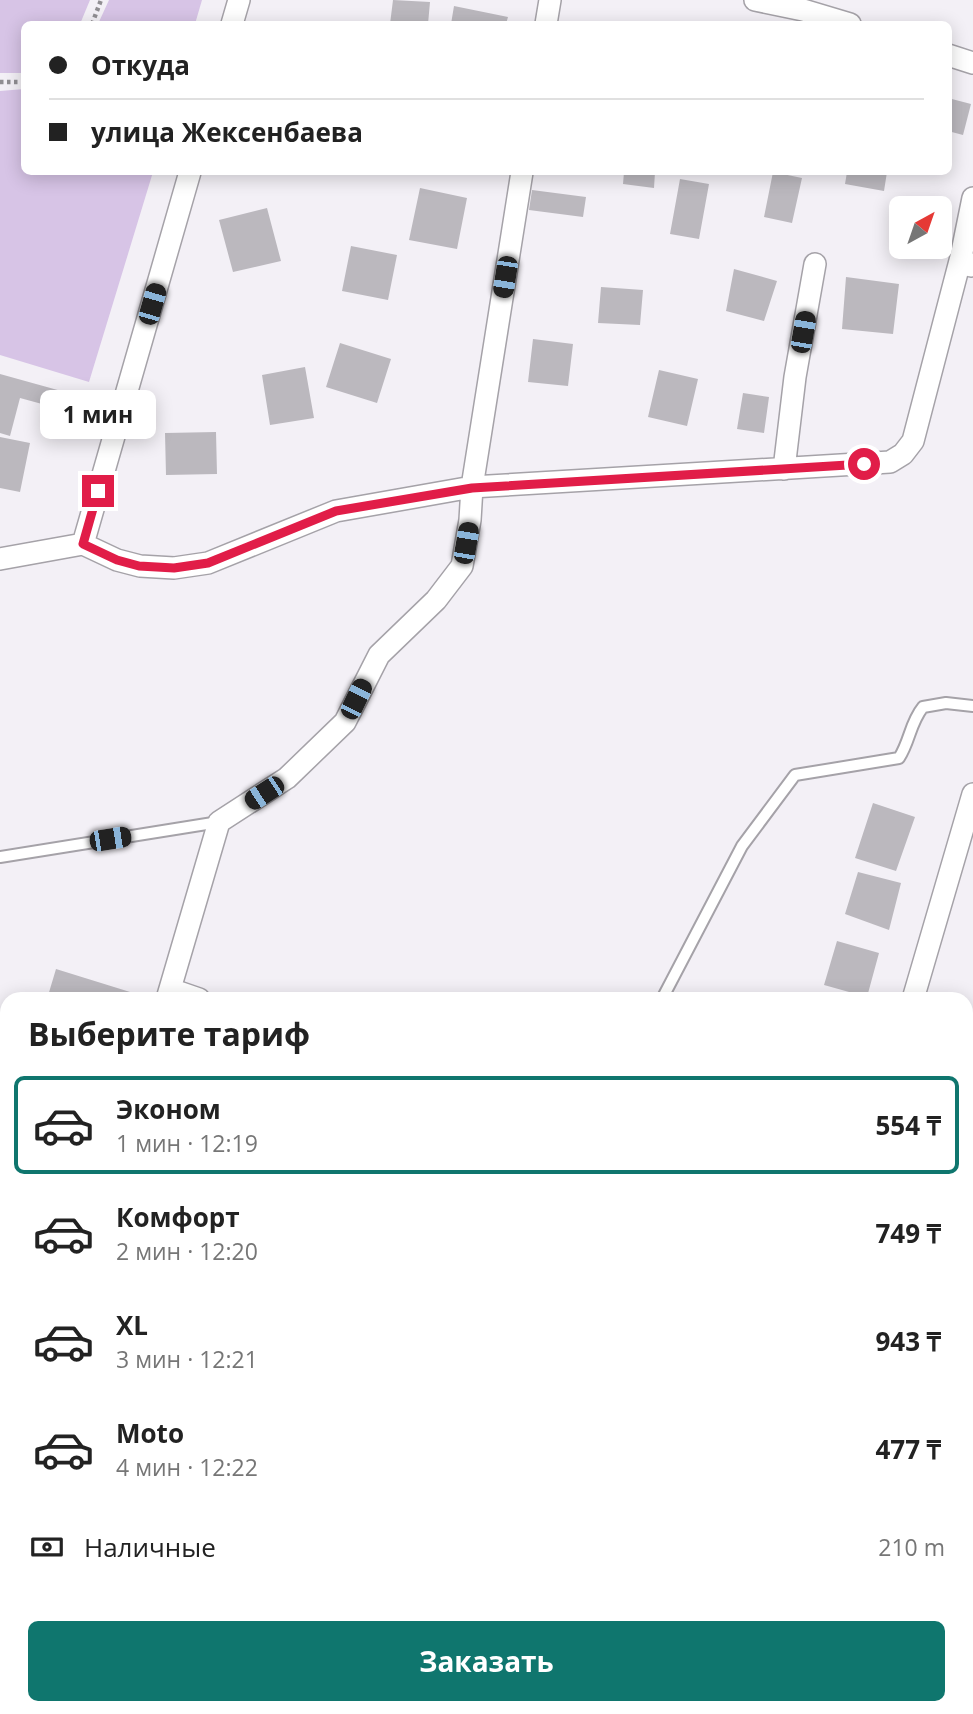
<!DOCTYPE html>
<html lang="ru">
<meta charset="utf-8">
<style>
body{margin:0;font-family:"Open Sans",sans-serif;background:#f6f6f6;color:#222;height:100vh;display:flex;flex-direction:column;font-size:26px;white-space:nowrap}
*{box-sizing:border-box;margin:0}
p{font-size:23px;color:#767676}
.icon{flex:none;width:38px;height:38px;fill:none;stroke:currentColor;stroke-width:2;stroke-linecap:round;stroke-linejoin:round}
.map{position:relative;flex:1;overflow:hidden}
.drawer{position:absolute;left:0px;top:992px;width:973px;height:723px;display:flex;flex-direction:column;background:#fff;border-radius:21px 21px 0 0;box-shadow:0 4px 18px #0003}
.drawer>*{flex:none}
.banner{position:absolute;left:21px;top:21px;width:931px;height:154px;border-radius:10px;box-shadow:0 4px 18px #0003;display:grid;align-content:center;height:154px;padding:0 28px;background:#fff}
.needle{width:46px;rotate:40deg}
.buttons{position:absolute;left:889px;top:196px;display:grid;gap:14px}
.buttons a{display:grid;place-items:center;width:63px;height:63px;border-radius:10px;background:#fff;box-shadow:0 4px 18px #0003;font-size:35px}
.end{position:absolute;width:32px;height:32px;margin:-16px;border:9px solid #e11d48;background:#fff;box-shadow:0 0 0 4px #fff}
.from{border-radius:50%}
.bubble{position:absolute;height:49px;border-radius:10px;background:#fff;box-shadow:0 4px 18px #0003;font-size:23px;font-weight:700;line-height:49px;text-align:center}
.car{position:absolute;width:21px;height:42px;margin:-21px -10px;border-radius:9px;box-shadow:0 0 5px 2px #0007;background:linear-gradient(#222 24%,#8ab4d8 0 40%,#222 0 76%,#8ab4d8 0 86%,#222 0)}
.banner b{display:flex;align-items:center;gap:24px;height:66px;font-size:26px}
.banner b+b{border-top:2px solid #e0e0e0}
.banner i{width:18px;height:18px;background:#222}
ul{padding:0;list-style:none}
li{display:flex;align-items:center;gap:21px;height:98px;margin:0 14px 10px;padding:0 14px;border:4px solid transparent;border-radius:10px}
li div{flex:1}
li b{display:block;font-size:26px}
li em{font-style:normal;font-weight:700}
li.current{border-color:#0f766e}
li>.icon{width:63px;height:63px;stroke-width:1.5}
h2{padding:0 28px;font-size:32px;line-height:84px}
.pay{display:flex;align-items:center;gap:18px;height:77px;padding:0 28px;font-size:26px}
.pay p{margin-inline-start:auto}
.cta{display:flex;gap:14px;margin-top:auto;padding:14px 28px}
.cta a{flex:1;height:80px;border-radius:10px;background:#0f766e;color:#fff;font-size:28px;font-weight:700;line-height:80px;text-align:center}
.map>svg:first-child{display:block}
.green{fill:#d7c4e6}
.building{fill:#bbb8be}
.lines{fill:none;stroke-linecap:round;stroke-linejoin:round}
.service-casing{stroke:#a5a2a8;stroke-width:14}
.minor-casing{stroke:#a5a2a8;stroke-width:24}
.path{stroke:#908e92;stroke-width:4.5;stroke-dasharray:3.5 3.5;stroke-linecap:butt}
.service{stroke:#fff;stroke-width:10}
.minor{stroke:#fff;stroke-width:21}
.route{stroke:#e11d48;stroke-width:9}
</style>
<div class="map">
<svg width="973" height="1714" viewBox="0 0 973 1714">
<rect width="100%" height="100%" fill="#f3f0f6"/>
<path class="green" d="M0 0H90L80 24H24V73H0Z
M109 0H202L195 24H98Z
M24 89V172H153L89 382 0 355V91Z"/>
<path class="building" d="M393 0 430 2 428 24H390Z
M454 6 508 17 506 24H451Z
M948 98 971 104 963 135 948 131Z
M624 172H655L654 188 623 184Z
M773 172 802 178 792 223 764 217Z
M847 172H887L884 191 845 184Z
M680 179 709 184 699 239 670 234Z
M420 188 467 198 457 249 409 240Z
M532 190 586 197 583 217 529 210Z
M267 208 281 261 233 272 219 220Z
M351 246 397 255 388 300 342 291Z
M734 269 777 281 764 321 726 311Z
M846 277 899 284 893 334 842 329Z
M601 287 643 290 640 325 598 323Z
M533 339 573 344 568 386 528 382Z
M340 343 391 359 377 403 326 387Z
M305 367 314 418 270 425 262 375Z
M659 370 698 379 687 426 648 417Z
M0 374 90 399 86 416 20 398 10 436 0 433Z
M743 393 769 397 764 433 737 429Z
M216 432 217 474 166 475 165 433Z
M0 437 30 443 20 492 0 488Z
M873 803 915 817 896 871 855 858Z
M858 872 901 883 889 930 845 914Z
M837 941 879 953 867 997 824 985Z
M56 969 143 996 142 999H47Z
M970 1020 973 1021V1067L966 1065V1037Z
M966 1088 973 1090V1196L966 1195Z
M0 1115 7 1117V1173L0 1171Z
M0 1189 7 1192 6 1239 0 1237Z
M966 1260 973 1262 967 1294H966Z
M966 1343 973 1345V1393L966 1392Z
M0 1365 7 1367V1408L0 1406Z
M966 1400 973 1402V1441L966 1439Z
M0 1648 7 1650V1685L0 1683Z
M966 1662 973 1665V1714L944 1711 945 1708H966Z
M0 1692 7 1694V1708H29L27 1714H0Z
M154 1708H204L206 1709 205 1714H152Z
M833 1708H888L886 1714H843L832 1711Z"/>
<g class="lines">
<defs>
<path id="service" d="M0 857 219 822
M662 999 742 846 795 775 899 758C910 741 910 723 923 707L946 703 973 706"/>
<path id="minor" d="M755 0 803 10 850 24
M232 24 239 0
M546 24 550 0
M948 55 973 63
M971 266 961 257 973 198
M784 469 795 377 815 264
M83 544 190 172
M0 559 83 544 117 560 140 566 174 568 208 563 336 511 472 487 890 462 903 454 913 441 961 257
M170 989 199 999
M167 999 219 822 287 778 345 722 379 655 436 600 462 566 470 520 472 487 522 172
M913 999 973 794
M966 1450 973 1451
M0 1456 7 1458
M966 1546 973 1520
M0 1553 7 1529
M245 1714 247 1708
M741 1714 742 1708
M920 1714 922 1708"/>
</defs>
<use href="#service" class="service-casing"/>
<use href="#minor" class="minor-casing"/>
<path class="path" d="M92 24 101 0
M0 82H24"/>
<use href="#service" class="service"/>
<use href="#minor" class="minor"/>
</g>
<g class="lines">
<path class="route" d="M98 491 83 544 117 560 139 566 174 568 208 563 336 511 472 488 864 464"/>
</g>
</svg>
<div class="buttons">
<a><svg class="needle" viewBox="-14 -14 28 28"><path d="M0-13l5 13h-10z" fill="#e53935"/><path d="M0 13l5-13h-10z" fill="#767676"/></svg></a>
</div>
<i class="end from" style="left:864px;top:464px"></i>
<i class="end" style="left:98px;top:491px"></i>
<div class="bubble" style="left:40px;top:390px;width:116px">1 мин</div>
<i class="car" style="left:505px;top:277px;rotate:189deg"></i>
<i class="car" style="left:152px;top:304px;rotate:16deg"></i>
<i class="car" style="left:803px;top:332px;rotate:10deg"></i>
<i class="car" style="left:466px;top:543px;rotate:10deg"></i>
<i class="car" style="left:356px;top:699px;rotate:26deg"></i>
<i class="car" style="left:264px;top:793px;rotate:237deg"></i>
<i class="car" style="left:110px;top:839px;rotate:81deg"></i>
<div class="banner">
<b><i class="from"></i>Откуда</b>
<b><i></i>улица Жексенбаева</b>
</div>
<section class="drawer">
<h2>Выберите тариф</h2>
<ul>
<li class="current"><svg class="icon" aria-label="car" viewBox="0 0 24 24"><path d="M5 17H2v-5l4-1 3-4h7l3 4 3 1v5h-3M9 17h6M6 11h13"/><circle cx="7" cy="17" r="2"/><circle cx="17" cy="17" r="2"/></svg><div><b>Эконом</b><p>1 мин · 12:19</p></div><em>554 ₸</em></li>
<li><svg class="icon" aria-label="car" viewBox="0 0 24 24"><path d="M5 17H2v-5l4-1 3-4h7l3 4 3 1v5h-3M9 17h6M6 11h13"/><circle cx="7" cy="17" r="2"/><circle cx="17" cy="17" r="2"/></svg><div><b>Комфорт</b><p>2 мин · 12:20</p></div><em>749 ₸</em></li>
<li><svg class="icon" aria-label="car" viewBox="0 0 24 24"><path d="M5 17H2v-5l4-1 3-4h7l3 4 3 1v5h-3M9 17h6M6 11h13"/><circle cx="7" cy="17" r="2"/><circle cx="17" cy="17" r="2"/></svg><div><b>XL</b><p>3 мин · 12:21</p></div><em>943 ₸</em></li>
<li><svg class="icon" aria-label="car" viewBox="0 0 24 24"><path d="M5 17H2v-5l4-1 3-4h7l3 4 3 1v5h-3M9 17h6M6 11h13"/><circle cx="7" cy="17" r="2"/><circle cx="17" cy="17" r="2"/></svg><div><b>Moto</b><p>4 мин · 12:22</p></div><em>477 ₸</em></li>
</ul>
<div class="pay"><svg class="icon" aria-label="cash" viewBox="0 0 24 24"><path d="M3 7h18v10H3z"/><circle cx="12" cy="12" r="2"/></svg>Наличные<p>210 m</p></div>
<div class="cta"><a>Заказать</a></div>
</section>
</div>
